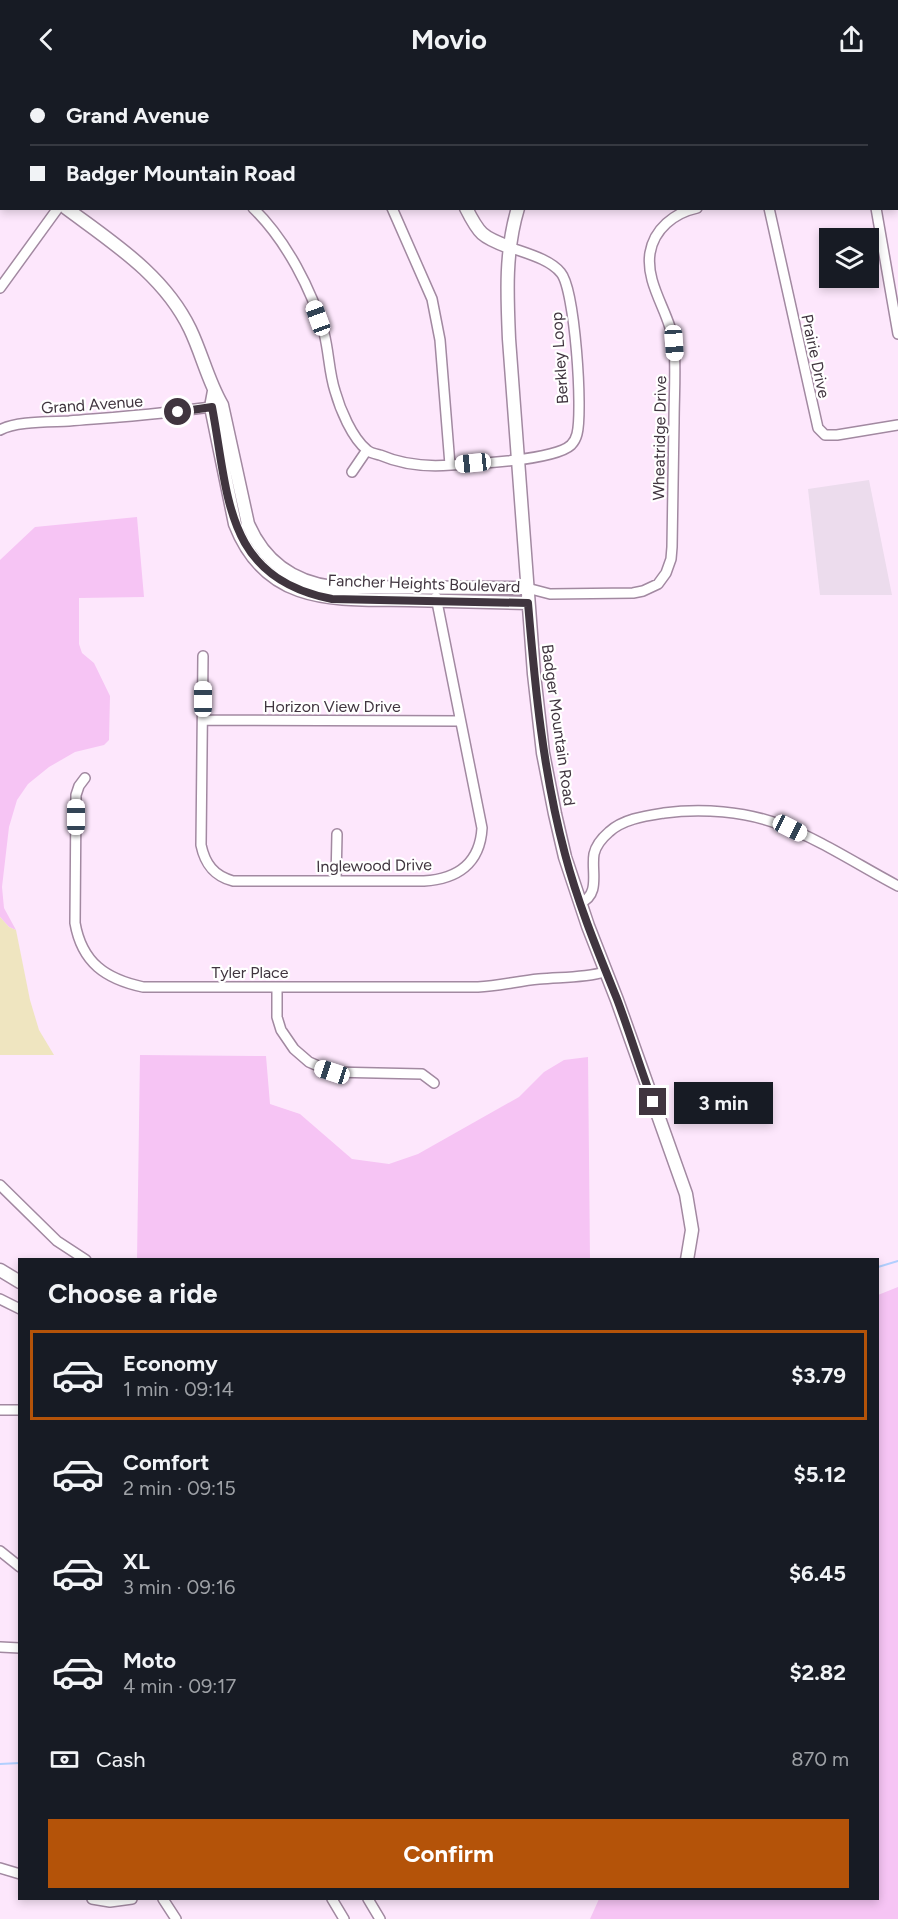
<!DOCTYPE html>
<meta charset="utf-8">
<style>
body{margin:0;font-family:Figtree,sans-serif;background:#242831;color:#f1f3f6;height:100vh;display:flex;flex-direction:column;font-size:22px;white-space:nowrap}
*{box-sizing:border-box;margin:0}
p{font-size:20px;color:#9ea1a6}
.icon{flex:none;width:33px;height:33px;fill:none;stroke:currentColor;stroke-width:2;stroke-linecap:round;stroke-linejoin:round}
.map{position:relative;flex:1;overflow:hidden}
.details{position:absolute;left:18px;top:1180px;width:861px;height:642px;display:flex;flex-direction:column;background:#171b24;border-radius:0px;box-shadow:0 3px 9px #0003}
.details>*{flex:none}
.guide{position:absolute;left:0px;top:0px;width:898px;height:132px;box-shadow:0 3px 9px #0003;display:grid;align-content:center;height:132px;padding:0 30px;background:#171b24}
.controls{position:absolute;left:819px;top:150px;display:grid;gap:12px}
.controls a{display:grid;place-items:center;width:60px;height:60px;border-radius:0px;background:#171b24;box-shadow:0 3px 9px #0003;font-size:30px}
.end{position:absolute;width:27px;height:27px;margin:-14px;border:8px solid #40353f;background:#fff;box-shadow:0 0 0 3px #fff}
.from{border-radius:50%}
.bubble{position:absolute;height:42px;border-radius:0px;background:#171b24;box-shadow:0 3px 9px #0003;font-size:20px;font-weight:700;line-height:42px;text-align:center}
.car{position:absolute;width:18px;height:36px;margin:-18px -9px;border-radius:8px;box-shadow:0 0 4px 2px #0007;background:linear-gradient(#fff 24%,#345 0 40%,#fff 0 76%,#345 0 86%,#fff 0)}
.guide b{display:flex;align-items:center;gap:21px;height:57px;font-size:22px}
.guide b+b{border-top:2px solid #363941}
.guide i{width:15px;height:15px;background:#f1f3f6}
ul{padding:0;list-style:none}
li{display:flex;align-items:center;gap:18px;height:90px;margin:0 12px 9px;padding:0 18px;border:3px solid transparent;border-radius:0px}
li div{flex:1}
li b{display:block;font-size:22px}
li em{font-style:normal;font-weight:700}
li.selected{border-color:#b45309}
li>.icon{width:54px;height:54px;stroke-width:1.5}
h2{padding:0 30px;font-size:27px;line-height:72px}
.pay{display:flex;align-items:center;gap:15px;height:66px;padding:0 30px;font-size:22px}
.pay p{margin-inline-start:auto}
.cta{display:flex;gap:12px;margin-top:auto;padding:12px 30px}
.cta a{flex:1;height:69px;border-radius:0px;background:#b45309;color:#fff;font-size:24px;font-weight:700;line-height:69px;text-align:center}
header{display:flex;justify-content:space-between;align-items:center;height:78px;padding:0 30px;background:#171b24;font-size:27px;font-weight:700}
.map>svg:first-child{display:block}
.industrial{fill:#ecdced}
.green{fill:#f6c4f4}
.sand{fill:#efe5c0}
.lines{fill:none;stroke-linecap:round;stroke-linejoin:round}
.stream{stroke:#b1cffe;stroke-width:2}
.street-casing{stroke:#a289a1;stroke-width:12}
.secondary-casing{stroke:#a289a1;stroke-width:15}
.street{stroke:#fff;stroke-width:9}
.secondary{stroke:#fff;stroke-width:12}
.route{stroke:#40353f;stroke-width:8}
.labels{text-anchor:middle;stroke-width:4.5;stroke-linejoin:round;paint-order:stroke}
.street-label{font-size:16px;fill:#40353f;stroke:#fff}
</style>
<header><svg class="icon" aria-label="back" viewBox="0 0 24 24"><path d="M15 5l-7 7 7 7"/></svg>Movio<svg class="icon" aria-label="share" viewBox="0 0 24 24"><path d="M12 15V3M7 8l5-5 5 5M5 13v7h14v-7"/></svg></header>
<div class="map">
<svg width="898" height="1841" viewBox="0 0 898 1841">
<rect width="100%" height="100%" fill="#fde7fc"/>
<path class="industrial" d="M869 402 892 517H820L808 411Z"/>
<path class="green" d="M137 439 144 519 79 520V566L82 575 94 585 110 618 109 662 104 667 75 674 49 689 28 706 17 722 9 749 2 809 4 830 16 852 9 849 0 839V482L35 449Z
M140 977 266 978 270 1026 300 1036 352 1081 389 1086 418 1076 519 1019 544 994 564 982 588 979 590 1182H137Z
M898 1209V1841H590L599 1821H878V1217Z"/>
<path class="sand" d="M0 839 9 849 16 852 30 922 39 952 54 977H0Z"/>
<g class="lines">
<path class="stream" d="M878 1189 898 1183
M0 1686 20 1685"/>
<defs>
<path id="street" d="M150 0V2
M322 0 323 2
M849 0 850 2
M897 90 898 89
M253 130C286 162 312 212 324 255 329 274 329 295 335 313 340 331 352 360 367 372 370 375 376 376 380 377 403 387 426 389 451 387 475 386 555 382 571 367 574 364 576 360 577 356 583 333 575 212 561 195 550 181 525 175 509 169
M392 130 432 221 440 262 450 387
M769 130 818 350 825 357H837L898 347
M876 130 898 256
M0 210 58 130
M0 352C15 343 50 344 69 343 118 339 167 336 216 328
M352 394 367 372
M527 510 550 516 633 515 643 513 658 506 666 495 671 481 672 469C673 427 673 386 674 345 674 319 676 293 674 267 671 236 645 207 650 175 654 151 674 135 697 130
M203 578 201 767C205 786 214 798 233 803H424C457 801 480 786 482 750L436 519
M203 642 460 643
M85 700 79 708 76 717 75 845C82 885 106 901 143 909H478C499 908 518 903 539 901 562 899 583 900 605 894
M336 803 337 756
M580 825C601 817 591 793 594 776 596 767 602 760 609 754 623 741 645 738 664 735 701 730 745 733 781 747 821 762 860 788 898 808
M277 909V939L281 952 294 971 309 984 332 994 422 996 434 1005
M0 1107 57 1163 86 1182
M0 1221 20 1231
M0 1332H20
M0 1473 20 1489
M0 1569 20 1570
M0 1790 20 1796
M92 1821 110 1824 132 1821
M163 1821 176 1841
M332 1821 344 1841
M368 1821 380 1841"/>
<path id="secondary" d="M408 0 409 2
M592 2 594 0
M0 83 2 84
M66 130C113 165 164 197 190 251 202 276 208 303 222 327L248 446C264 483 293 504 332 509L527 510
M466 130C479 156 482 159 509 169
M518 130C505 173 507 216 509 261L534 596 543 675 555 736 565 779 588 848 617 922 686 1116 692 1152 687 1182
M214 313 211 329 235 446C267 528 335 521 409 522 449 523 488 524 528 525
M0 1192 20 1204"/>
</defs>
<use href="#street" class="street-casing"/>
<use href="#secondary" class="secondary-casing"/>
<use href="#street" class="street"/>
<use href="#secondary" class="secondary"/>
</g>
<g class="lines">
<path class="route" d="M178 334 212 329C229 418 224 500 332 521L528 525C535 609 543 694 565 776 578 826 598 874 617 921 630 955 640 990 653 1024"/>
</g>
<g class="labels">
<g class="street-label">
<text transform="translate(816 278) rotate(78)" y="6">Prairie Drive</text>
<text transform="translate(559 280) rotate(-94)" y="6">Berkley Loop</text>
<text transform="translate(92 326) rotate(-4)" y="6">Grand Avenue</text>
<text transform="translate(659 360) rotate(-89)" y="6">Wheatridge Drive</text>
<text transform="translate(424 505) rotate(2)" y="6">Fancher Heights Boulevard</text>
<text x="332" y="634">Horizon View Drive</text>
<text transform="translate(559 647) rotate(82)" y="6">Badger Mountain Road</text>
<text transform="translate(374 787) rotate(-1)" y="6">Inglewood Drive</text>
<text x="250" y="900">Tyler Place</text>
</g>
</g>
</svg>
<div class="controls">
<a><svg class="icon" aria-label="layers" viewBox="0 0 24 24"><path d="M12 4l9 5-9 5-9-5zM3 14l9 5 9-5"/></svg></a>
</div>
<i class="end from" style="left:178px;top:334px"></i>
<i class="end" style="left:653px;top:1024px"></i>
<div class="bubble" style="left:674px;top:1004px;width:99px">3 min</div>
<i class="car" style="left:318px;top:240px;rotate:340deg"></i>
<i class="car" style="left:674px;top:265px;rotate:176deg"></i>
<i class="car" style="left:473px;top:385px;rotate:264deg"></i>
<i class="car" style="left:203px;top:621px;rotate:0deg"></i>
<i class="car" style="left:76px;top:739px;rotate:0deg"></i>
<i class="car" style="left:790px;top:750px;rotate:117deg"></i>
<i class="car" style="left:332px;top:994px;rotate:288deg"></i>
<div class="guide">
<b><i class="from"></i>Grand Avenue</b>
<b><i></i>Badger Mountain Road</b>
</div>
<section class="details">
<h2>Choose a ride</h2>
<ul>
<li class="selected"><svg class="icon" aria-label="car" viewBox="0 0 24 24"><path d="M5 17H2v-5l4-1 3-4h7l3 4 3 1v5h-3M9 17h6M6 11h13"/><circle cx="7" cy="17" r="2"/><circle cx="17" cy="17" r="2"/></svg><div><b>Economy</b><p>1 min · 09:14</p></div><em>$3.79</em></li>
<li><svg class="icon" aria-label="car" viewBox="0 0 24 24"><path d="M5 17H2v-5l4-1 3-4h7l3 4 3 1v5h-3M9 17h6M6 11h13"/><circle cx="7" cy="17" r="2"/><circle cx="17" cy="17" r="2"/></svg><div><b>Comfort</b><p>2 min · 09:15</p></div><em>$5.12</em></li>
<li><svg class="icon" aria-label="car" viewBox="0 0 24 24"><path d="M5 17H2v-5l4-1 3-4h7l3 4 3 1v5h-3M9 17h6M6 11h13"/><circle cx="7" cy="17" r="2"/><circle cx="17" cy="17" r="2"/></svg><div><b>XL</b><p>3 min · 09:16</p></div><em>$6.45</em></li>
<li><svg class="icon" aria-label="car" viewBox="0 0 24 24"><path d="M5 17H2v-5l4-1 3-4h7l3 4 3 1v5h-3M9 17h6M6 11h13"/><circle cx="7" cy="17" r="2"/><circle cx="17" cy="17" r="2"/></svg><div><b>Moto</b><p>4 min · 09:17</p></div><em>$2.82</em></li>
</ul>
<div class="pay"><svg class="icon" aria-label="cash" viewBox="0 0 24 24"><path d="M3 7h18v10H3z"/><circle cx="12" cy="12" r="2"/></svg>Cash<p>870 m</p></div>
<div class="cta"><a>Confirm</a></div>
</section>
</div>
